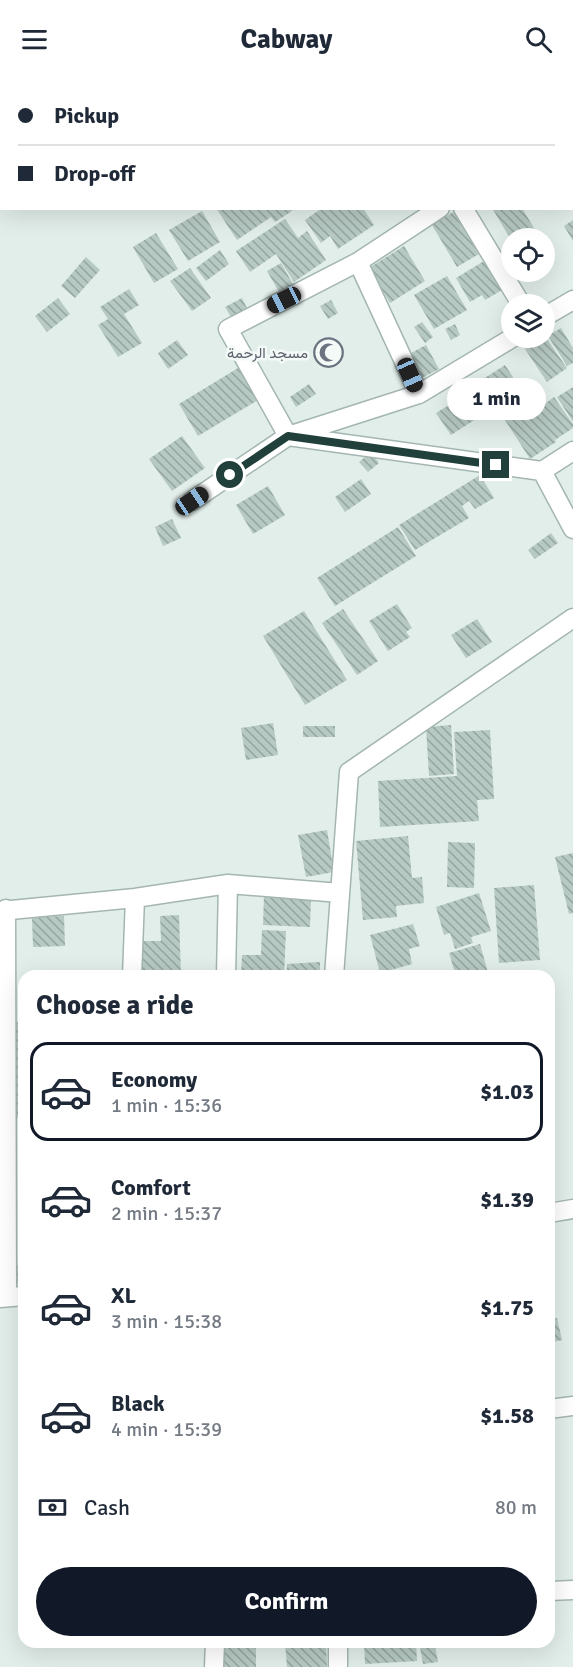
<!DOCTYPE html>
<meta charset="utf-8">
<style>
body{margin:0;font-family:Signika,Vazirmatn,sans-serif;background:#f6f6f7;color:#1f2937;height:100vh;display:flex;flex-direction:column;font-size:22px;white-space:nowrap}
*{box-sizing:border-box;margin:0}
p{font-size:20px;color:#747a83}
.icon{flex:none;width:33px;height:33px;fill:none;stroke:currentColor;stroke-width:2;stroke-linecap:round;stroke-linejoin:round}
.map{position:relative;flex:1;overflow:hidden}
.drawer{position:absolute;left:18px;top:892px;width:537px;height:678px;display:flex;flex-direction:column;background:#fff;border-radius:18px;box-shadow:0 6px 24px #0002}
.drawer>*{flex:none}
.top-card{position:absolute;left:0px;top:0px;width:573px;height:132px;box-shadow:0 6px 24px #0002;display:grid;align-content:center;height:132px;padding:0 18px;background:#fff}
.controls{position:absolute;left:501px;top:150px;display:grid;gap:12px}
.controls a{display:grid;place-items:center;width:54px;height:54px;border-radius:50%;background:#fff;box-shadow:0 6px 24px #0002;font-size:30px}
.end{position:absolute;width:27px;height:27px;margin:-14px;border:8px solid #21403b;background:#fff;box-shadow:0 0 0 3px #fff}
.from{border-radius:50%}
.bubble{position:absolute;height:42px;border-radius:21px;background:#fff;box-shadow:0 6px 24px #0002;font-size:20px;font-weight:800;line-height:42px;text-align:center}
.car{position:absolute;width:18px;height:36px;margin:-18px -9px;border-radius:8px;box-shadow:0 0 4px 2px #0007;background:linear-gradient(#222 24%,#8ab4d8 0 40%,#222 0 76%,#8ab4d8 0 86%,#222 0)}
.top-card b{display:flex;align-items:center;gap:21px;height:57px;font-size:22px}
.top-card b+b{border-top:2px solid #e0e1e3}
.top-card i{width:15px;height:15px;background:#1f2937}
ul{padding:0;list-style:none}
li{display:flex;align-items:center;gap:18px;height:99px;margin:0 12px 9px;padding:0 6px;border:3px solid transparent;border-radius:18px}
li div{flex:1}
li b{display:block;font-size:22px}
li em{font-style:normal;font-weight:800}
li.current{border-color:#111827}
li>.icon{width:54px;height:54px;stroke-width:1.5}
h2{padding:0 18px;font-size:27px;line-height:72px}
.pay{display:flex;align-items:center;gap:15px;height:66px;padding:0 18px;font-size:22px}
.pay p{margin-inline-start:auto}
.action{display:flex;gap:12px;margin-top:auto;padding:12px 18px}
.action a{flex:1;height:69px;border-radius:36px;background:#111827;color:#fff;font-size:24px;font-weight:800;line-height:69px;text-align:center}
header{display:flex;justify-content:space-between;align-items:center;height:78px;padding:0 18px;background:#fff;font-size:27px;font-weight:800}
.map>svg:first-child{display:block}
.building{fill:url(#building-back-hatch)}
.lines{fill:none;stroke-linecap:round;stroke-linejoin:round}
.minor-casing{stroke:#a4b6b2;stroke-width:21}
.minor{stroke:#fff;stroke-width:18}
.route{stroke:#21403b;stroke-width:8}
.labels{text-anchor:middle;stroke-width:5;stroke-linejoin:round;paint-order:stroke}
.worship-label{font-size:15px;fill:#5b616d;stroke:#f3faf7;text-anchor:end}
</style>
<header><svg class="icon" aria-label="menu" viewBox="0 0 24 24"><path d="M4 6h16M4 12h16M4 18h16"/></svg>Cabway<svg class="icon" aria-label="search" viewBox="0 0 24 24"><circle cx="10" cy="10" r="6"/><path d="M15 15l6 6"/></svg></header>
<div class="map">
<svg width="573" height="1589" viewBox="0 0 573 1589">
<defs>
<pattern id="building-back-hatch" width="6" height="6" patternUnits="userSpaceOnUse" patternTransform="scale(1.5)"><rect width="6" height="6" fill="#b7c9c3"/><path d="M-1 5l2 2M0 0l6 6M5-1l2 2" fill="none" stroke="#94a5a0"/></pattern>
</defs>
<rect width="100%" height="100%" fill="#e2eeea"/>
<path class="building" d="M216 130H291L292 133 275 144 271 139 237 162Z
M322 130H363L374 147 338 171 330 158 321 165 305 142Z
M492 130H522L540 160H510Z
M202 133 220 164 188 183 169 152Z
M453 134 479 176 457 189 432 147Z
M285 141 298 160 307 153 326 182 294 204 276 176 250 194 236 173Z
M573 142V163L564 148Z
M156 155 178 191 154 205 133 169Z
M404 168 425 203 390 225 369 190Z
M220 172 229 186 206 203 196 190Z
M86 179 100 192 75 220 61 208Z
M484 183 502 212 485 222 482 217 470 224 456 200Z
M281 185 293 206 279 214 267 193Z
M190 190 211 220 192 233 170 203Z
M447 198 467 232 434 251 414 217Z
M129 211 139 227 124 236 142 265 118 279 98 247 108 241 100 229Z
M58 220 70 236 47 254 35 238Z
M242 220 247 230 231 239 225 229Z
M331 222 338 235 328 241 320 228Z
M422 244 433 259 425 265 414 249Z
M455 246 460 257 451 262 445 251Z
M561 250 573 270V285L567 288 548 258Z
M544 257 567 290 547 304 525 271 544 260Z
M177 262 188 277 168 291 158 275Z
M426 267 439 291 422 300 409 276Z
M505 287 535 333 554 319 573 346V350L555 362 550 355 556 364 530 381 496 328 451 357 436 335 482 307 480 303Z
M238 290 258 322 198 358 179 326Z
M309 306 316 316 296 329 290 319Z
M573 309V344L557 319Z
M182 358 205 390 172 413 149 381Z
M371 374 379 385 368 394 359 384Z
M480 397 494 420 475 431 469 423 462 428 469 440 415 472 399 447Z
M361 401 371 416 345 434 335 419Z
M268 408 285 437 253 456 236 427Z
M172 441 181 460 163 468 155 449Z
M398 449 416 478 335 528 317 500Z
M551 455 558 465 535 481 528 472Z
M397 526 412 550 406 554 410 559 388 573 369 543Z
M343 531 378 583 357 597 322 545Z
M304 533 347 602 305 627 263 558Z
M477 541 492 564 466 580 451 557Z
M273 645 278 677 246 682 241 650Z
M451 647 454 696 429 698 426 649Z
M303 648H335V659H303Z
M490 652 494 721 477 722 479 743 380 749 378 703 457 698 454 654Z
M327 752 334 794 306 799 298 757Z
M408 758 412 800 422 799 424 825 396 828 397 839 363 842 356 763Z
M448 764 475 765 474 810 447 809Z
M573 775V835L569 836 555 779Z
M534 807 540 882 499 885 494 810Z
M479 815 491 853 471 859 473 865 455 871 450 855 444 857 436 829Z
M264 817 311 819 310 849 263 847Z
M179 837 181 898H140L139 863H161L160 838Z
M64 838 65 868 33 869 32 839Z
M413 846 420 868 409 871 412 886 380 895 370 857Z
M262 852 286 853 284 898H241L242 877H261Z
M480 866 489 898H456L449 875Z
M320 884V898H287V886Z
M24 944V1040H15L9 945Z
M17 1188H24V1205H17Z
M557 1240 562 1262 549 1265V1242Z
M285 1564H326L327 1589H287Z
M364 1564H416L417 1583 365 1586Z
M219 1565H256V1589H219Z
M435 1567 438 1584 423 1586 420 1569Z"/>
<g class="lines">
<defs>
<path id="minor" d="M572 47 573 46
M440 130 358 184 228 251 288 358 542 393 573 373
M463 130 521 226
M358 184 419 316
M544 239 573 222
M542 393 573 451
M192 423 288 358 419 316 512 260
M6 831 7 1219
M0 833 135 820 228 806 340 815
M132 898 135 820
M226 898 228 806
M334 898 349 694 573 540
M549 1135 573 1131
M0 1220 24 1218
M549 1331 573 1328
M549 1513 573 1512
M214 1589 215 1564
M338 1589V1564"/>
</defs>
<use href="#minor" class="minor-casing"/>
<use href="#minor" class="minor"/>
</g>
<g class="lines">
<path class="route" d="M230 397 288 358 496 387"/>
</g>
<defs>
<symbol id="mosque-ring" viewBox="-11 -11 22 22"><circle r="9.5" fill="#f3faf7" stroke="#6b7280" stroke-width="1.5"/><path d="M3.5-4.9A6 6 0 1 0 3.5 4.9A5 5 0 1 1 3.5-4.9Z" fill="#6b7280"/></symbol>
</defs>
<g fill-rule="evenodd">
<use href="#mosque-ring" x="312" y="258" width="33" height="33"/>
</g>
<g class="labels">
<g class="worship-label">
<text x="308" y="280">مسجد الرحمة</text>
</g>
</g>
</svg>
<div class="controls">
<a><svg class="icon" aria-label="locate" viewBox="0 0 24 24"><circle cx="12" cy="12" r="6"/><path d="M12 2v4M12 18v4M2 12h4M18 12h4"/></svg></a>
<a><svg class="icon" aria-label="layers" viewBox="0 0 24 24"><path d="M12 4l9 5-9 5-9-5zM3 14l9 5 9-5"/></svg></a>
</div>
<i class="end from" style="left:230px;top:397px"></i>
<i class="end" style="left:496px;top:387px"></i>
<div class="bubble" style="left:447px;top:300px;width:99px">1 min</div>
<i class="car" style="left:284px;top:222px;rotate:243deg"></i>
<i class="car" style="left:410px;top:297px;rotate:156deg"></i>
<i class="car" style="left:192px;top:423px;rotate:56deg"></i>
<div class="top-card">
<b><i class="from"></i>Pickup</b>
<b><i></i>Drop-off</b>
</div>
<section class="drawer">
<h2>Choose a ride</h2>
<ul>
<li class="current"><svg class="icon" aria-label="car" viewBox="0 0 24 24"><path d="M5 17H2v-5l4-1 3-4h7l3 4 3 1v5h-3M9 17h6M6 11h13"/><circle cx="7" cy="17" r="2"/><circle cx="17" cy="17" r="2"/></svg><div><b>Economy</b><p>1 min · 15:36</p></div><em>$1.03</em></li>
<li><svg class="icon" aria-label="car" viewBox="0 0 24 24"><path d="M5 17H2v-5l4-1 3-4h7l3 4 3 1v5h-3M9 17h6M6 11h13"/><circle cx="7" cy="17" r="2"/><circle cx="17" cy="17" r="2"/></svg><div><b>Comfort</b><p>2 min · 15:37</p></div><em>$1.39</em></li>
<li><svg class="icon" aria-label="car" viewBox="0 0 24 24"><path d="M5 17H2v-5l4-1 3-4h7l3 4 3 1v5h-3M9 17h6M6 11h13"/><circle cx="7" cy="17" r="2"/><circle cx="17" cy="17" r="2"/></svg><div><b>XL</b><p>3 min · 15:38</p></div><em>$1.75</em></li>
<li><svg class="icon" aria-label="car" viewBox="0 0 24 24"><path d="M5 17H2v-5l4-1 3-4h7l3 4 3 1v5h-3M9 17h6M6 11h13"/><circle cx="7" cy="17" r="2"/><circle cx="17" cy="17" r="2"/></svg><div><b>Black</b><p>4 min · 15:39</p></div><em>$1.58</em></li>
</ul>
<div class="pay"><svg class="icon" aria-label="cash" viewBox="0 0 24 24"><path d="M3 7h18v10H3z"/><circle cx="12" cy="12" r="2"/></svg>Cash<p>80 m</p></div>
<div class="action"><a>Confirm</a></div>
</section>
</div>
